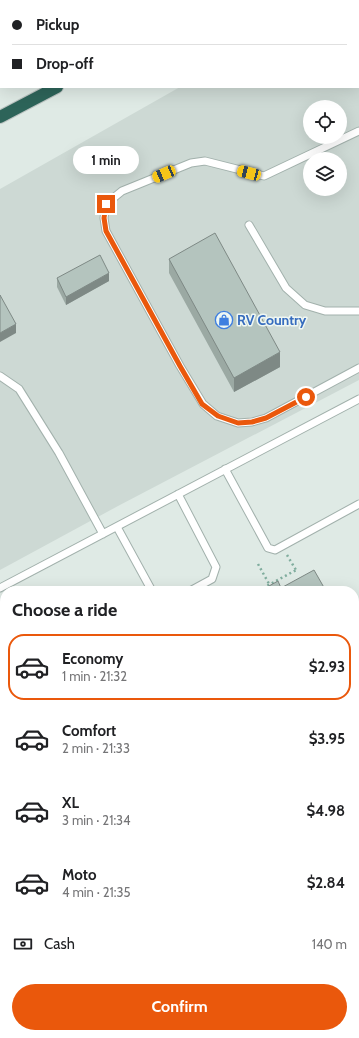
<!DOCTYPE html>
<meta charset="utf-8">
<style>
body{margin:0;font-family:Cabin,sans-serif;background:#f6f6f6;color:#202124;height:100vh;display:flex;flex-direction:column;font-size:15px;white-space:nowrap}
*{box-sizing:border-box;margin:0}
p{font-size:13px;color:#757577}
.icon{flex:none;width:22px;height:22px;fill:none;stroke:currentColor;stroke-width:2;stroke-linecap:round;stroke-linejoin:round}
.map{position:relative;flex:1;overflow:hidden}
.panel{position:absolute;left:0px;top:586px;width:359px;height:452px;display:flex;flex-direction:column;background:#fff;border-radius:16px 16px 0 0;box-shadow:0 4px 16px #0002}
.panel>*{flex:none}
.hud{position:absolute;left:0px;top:0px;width:359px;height:88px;box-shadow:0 4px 16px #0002;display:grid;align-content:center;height:88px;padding:0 12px;background:#fff}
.fabs{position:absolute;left:303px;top:100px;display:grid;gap:8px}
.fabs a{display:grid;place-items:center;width:44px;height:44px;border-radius:50%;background:#fff;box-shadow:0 4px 16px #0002;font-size:20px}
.end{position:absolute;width:18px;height:18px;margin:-9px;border:5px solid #ea580c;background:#fff;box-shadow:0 0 0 2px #fff}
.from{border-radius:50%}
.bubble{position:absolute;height:28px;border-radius:14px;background:#fff;box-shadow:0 4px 16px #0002;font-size:13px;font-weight:800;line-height:28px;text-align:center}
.car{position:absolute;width:12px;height:24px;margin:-12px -6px;border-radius:5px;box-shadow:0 0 3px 1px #0007;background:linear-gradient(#f5c518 24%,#345 0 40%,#f5c518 0 76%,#345 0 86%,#f5c518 0)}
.hud b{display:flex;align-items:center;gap:14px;height:38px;font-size:15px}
.hud b+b{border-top:1px solid #e0e0e0}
.hud i{width:10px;height:10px;background:#202124}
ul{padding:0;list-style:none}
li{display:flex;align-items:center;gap:12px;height:66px;margin:0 8px 6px;padding:0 4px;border:2px solid transparent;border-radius:16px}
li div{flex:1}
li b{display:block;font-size:15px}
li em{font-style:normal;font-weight:800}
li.selected{border-color:#ea580c}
li>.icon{width:36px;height:36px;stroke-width:1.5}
h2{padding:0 12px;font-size:18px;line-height:48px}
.pay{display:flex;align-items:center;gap:10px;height:44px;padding:0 12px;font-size:15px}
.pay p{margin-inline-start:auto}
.action{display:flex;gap:8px;margin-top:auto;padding:8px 12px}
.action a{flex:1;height:46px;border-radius:24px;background:#ea580c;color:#fff;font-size:16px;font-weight:800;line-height:46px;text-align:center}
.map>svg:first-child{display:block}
.built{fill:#cdd9d4;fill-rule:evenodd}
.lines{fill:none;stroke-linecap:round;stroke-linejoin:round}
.lane-casing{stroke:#a2b1ac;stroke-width:9}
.street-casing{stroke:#a2b1ac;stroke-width:14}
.secondary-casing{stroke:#9eb5ad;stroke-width:14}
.highway-casing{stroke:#bcc4c2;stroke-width:14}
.path{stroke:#80ad9e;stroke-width:2.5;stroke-dasharray:2 3;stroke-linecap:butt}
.lane{stroke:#fff;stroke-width:7}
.street{stroke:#fff;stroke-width:12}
.secondary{stroke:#fff;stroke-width:12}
.highway{stroke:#2d6459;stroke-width:12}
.wall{fill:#9ba9a3}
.shaded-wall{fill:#7e8985}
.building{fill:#b4c4be;stroke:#7e8985}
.route{stroke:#ea580c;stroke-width:5}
.labels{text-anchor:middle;stroke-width:3;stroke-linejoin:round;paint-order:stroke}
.shop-label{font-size:14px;font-weight:bold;fill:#366cbe;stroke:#eff7f3;text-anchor:start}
</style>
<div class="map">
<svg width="359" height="1038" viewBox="0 0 359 1038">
<rect width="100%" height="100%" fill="#dfeae5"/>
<path class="built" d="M332 0H359V380L118 506 0 570V189L180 87H358V1H330ZM310 107H340V137H310ZM310 159H340V189H310Z
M0 788 5 796V1033H130L120 1038H0Z
M359 968V1038H228L237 1033H354V970Z"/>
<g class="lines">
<defs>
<path id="lane" d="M359 131 264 176 205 161 191 163 122 191 106 204 104 218 106 231 180 366 203 404 217 416 238 423 252 422 266 418 359 368
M249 225 286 288 305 305 325 311H359
M0 376 19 389 59 453 103 534
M225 469 268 548 275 550 359 504
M178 494 216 567 212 579 190 591
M117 527 152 591
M0 588 359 399
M355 731 359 739
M0 747 5 756"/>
<path id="street" d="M0 1024 8 1038"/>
<path id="secondary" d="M7 1 9 0
M354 926 359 924
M141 1038 151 1033"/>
<path id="highway" d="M112 1 113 0
M222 1 224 0
M0 62 1 61
M0 117 57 87"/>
</defs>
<use href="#lane" class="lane-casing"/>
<use href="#street" class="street-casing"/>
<use href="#secondary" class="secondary-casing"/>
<use href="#highway" class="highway-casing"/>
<path class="path" d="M287 555 296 570
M258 564 273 591
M263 588 298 569"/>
<use href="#lane" class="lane"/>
<use href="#street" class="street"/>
<use href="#secondary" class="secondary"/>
<use href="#highway" class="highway"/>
</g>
<path class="wall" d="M169 259 280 367 234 392 169 273Z
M57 278 109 281 66 305 57 287Z"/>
<path class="shaded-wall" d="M109 273V281L66 305V297Z
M16 324V333L0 342V333Z
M280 352V367L234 392V378Z
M359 629V644L354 646V632Z
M359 695V710L354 713V698Z
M354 781H355V795L354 796Z"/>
<path class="building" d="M215 233 280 352 234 378 169 259Z
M100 255 109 273 66 297 57 278Z
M0 295 16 324 0 333Z
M314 570 326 591H260L278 581 281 588Z
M359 611V629L354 632V614Z
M354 643 359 652V695L354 698Z"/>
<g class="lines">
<path class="route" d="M106 204 104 218 106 231 180 366 202 404 218 416 238 423 252 422 266 418 306 397"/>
</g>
<defs>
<symbol id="shop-ring" viewBox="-11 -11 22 22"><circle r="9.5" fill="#eff7f3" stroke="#3f7fe0" stroke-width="1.5"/><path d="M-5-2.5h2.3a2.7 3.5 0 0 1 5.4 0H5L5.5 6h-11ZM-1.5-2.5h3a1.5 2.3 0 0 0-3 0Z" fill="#3f7fe0"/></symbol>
</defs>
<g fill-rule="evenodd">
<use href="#shop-ring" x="214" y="310" width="20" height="20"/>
</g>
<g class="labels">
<g class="shop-label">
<text x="237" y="325">RV Country</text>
</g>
</g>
</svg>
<div class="fabs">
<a><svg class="icon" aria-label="locate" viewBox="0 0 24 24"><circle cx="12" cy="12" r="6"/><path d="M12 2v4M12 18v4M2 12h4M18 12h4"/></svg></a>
<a><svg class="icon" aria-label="layers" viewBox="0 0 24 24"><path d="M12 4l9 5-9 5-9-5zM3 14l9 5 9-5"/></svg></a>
</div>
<i class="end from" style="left:306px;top:397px"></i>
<i class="end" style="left:106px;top:204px"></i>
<div class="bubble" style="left:73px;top:146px;width:66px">1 min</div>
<i class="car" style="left:249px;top:173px;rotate:285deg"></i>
<i class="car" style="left:164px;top:174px;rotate:247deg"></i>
<div class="hud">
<b><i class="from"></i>Pickup</b>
<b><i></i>Drop-off</b>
</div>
<section class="panel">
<h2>Choose a ride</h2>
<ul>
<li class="selected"><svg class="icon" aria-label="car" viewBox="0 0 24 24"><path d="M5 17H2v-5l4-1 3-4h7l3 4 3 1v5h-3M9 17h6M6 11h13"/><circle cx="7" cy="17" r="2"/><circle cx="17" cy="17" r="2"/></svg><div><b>Economy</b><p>1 min · 21:32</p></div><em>$2.93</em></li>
<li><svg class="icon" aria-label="car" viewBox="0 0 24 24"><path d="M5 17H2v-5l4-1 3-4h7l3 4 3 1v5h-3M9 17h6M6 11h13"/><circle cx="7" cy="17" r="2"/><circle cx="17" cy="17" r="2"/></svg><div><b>Comfort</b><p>2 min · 21:33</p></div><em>$3.95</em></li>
<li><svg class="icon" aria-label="car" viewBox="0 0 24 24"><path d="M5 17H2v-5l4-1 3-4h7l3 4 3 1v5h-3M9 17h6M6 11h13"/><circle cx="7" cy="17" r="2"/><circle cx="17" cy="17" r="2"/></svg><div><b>XL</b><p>3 min · 21:34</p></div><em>$4.98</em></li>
<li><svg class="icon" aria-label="car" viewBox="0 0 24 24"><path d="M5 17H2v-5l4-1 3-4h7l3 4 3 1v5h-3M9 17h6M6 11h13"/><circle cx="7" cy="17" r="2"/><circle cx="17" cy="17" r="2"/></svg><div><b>Moto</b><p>4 min · 21:35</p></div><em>$2.84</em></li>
</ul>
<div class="pay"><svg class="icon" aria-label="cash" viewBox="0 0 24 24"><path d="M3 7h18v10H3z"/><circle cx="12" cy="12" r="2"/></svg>Cash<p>140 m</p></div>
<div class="action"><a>Confirm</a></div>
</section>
</div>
